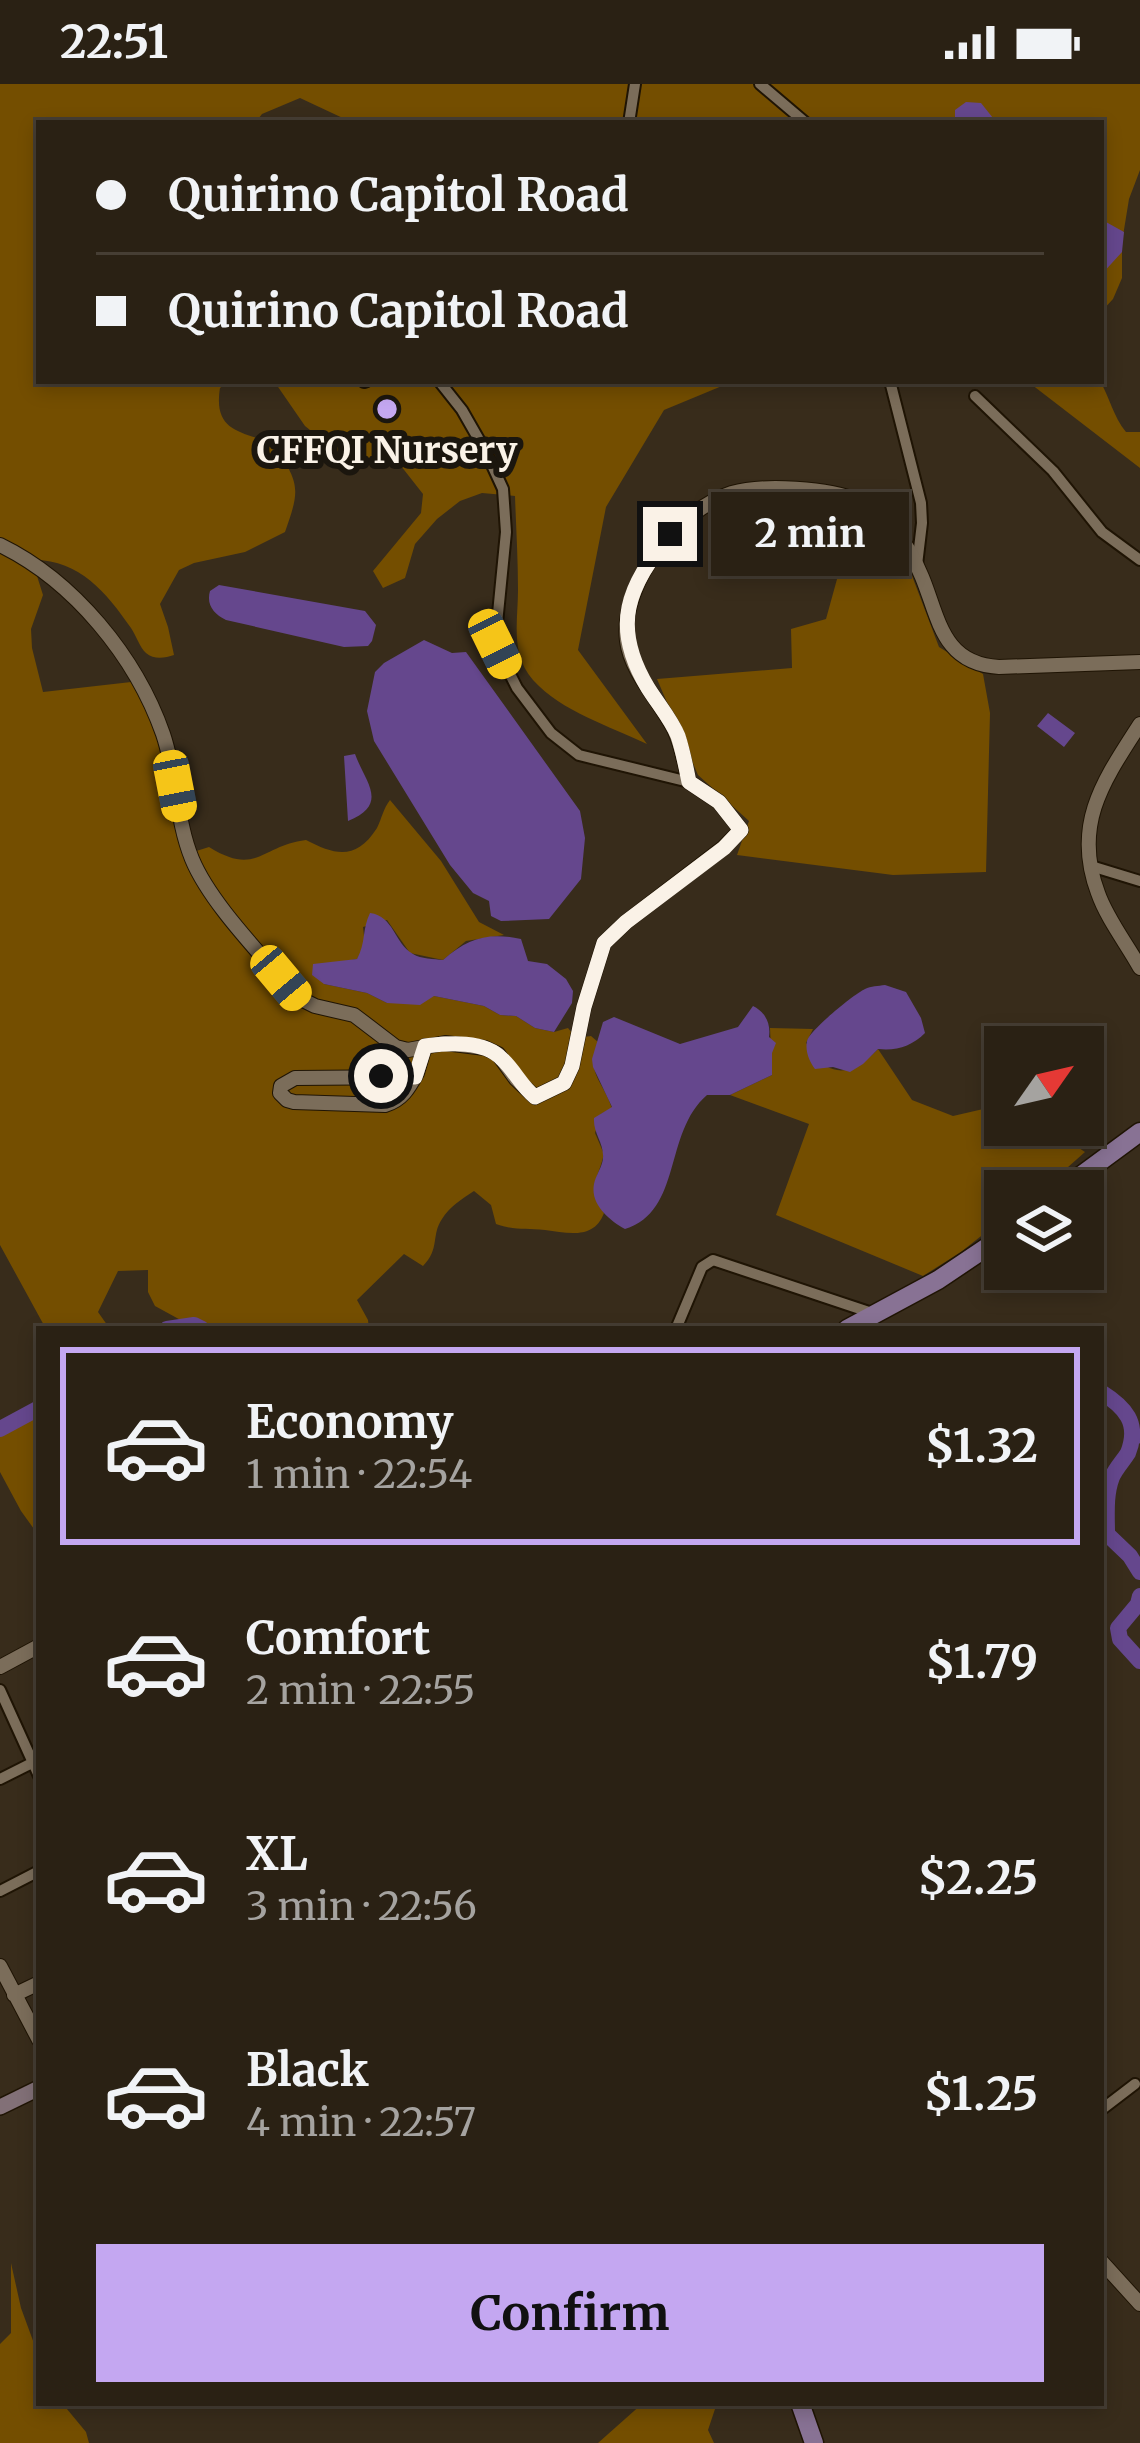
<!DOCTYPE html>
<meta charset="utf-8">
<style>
body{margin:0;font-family:Merriweather,serif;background:#32291d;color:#f1f3f6;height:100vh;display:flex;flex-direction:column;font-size:45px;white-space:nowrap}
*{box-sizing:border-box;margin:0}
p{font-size:39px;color:#a5a3a0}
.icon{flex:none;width:66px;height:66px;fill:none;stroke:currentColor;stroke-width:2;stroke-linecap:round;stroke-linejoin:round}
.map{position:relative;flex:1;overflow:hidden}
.details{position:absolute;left:36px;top:1242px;width:1068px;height:1080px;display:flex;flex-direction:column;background:#2a2114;border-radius:0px;box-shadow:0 6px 18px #0003,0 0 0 3px #463e34}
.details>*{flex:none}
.top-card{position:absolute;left:36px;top:36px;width:1068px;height:264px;border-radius:0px;box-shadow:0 6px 18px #0003,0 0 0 3px #463e34;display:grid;align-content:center;height:264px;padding:0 60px;background:#2a2114}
.needle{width:78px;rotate:56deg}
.tools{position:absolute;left:984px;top:942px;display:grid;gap:24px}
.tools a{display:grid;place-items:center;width:120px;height:120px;border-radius:0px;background:#2a2114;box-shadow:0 6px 18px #0003,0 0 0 3px #463e34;font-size:60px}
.end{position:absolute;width:54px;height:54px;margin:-27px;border:15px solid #faf2e7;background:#111;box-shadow:0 0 0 6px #111}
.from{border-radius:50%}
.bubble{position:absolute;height:84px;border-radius:0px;background:#2a2114;box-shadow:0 6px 18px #0003,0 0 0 3px #463e34;font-size:39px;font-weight:700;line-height:84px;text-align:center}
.car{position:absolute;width:36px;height:72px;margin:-36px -18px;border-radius:15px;box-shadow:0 0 9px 3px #0007;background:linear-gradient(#f5c518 24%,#345 0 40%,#f5c518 0 76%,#345 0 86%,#f5c518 0)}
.top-card b{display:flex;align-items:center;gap:42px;height:114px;font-size:45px}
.top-card b+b{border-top:3px solid #463e34}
.top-card i{width:30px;height:30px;background:#f1f3f6}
ul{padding:21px 0 0;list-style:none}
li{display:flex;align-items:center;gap:36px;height:198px;margin:0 24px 18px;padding:0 36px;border:6px solid transparent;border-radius:0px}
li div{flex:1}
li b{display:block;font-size:45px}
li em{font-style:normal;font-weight:700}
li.active{border-color:#c4a7f1}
li>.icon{width:108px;height:108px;stroke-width:1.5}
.cta{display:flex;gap:24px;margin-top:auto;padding:24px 60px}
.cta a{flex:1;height:138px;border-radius:0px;background:#c4a7f1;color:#111;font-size:48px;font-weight:700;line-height:138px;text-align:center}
.status{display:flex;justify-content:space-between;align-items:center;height:84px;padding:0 60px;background:#2a2114;direction:ltr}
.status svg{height:33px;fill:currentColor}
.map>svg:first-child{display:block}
.green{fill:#744e00}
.water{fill:#65478d}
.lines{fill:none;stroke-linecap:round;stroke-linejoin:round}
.canal{stroke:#65478d;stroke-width:9}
.river{stroke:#65478d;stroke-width:16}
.minor-casing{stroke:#1f1404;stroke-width:14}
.tertiary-casing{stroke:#1f1404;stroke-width:16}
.secondary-casing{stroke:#1f1404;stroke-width:18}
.primary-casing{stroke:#1f1404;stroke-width:21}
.minor{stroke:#7b6d5a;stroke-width:10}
.tertiary{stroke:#7b6d5a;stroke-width:14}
.secondary{stroke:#827077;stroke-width:15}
.primary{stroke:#887294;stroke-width:18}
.route{stroke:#faf2e7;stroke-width:15}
.poi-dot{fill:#c4a7f1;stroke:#1b160e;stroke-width:4.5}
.labels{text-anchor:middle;stroke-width:12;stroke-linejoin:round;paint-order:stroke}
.poi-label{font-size:36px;font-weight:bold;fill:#faf2e7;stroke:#1b160e}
</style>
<div class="status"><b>22:51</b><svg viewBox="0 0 49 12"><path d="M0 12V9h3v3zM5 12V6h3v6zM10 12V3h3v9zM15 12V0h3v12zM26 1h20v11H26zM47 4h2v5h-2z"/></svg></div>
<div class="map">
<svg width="1140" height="2359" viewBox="0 0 1140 2359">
<rect width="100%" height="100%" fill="#382c1b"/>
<path class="green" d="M0 0H1140V86L1129 115 1122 158V194L1113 215 1101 228V39H346L347 36 300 14 262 30 255 39H39V297H229L220 304C213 348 241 347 274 360 299 400 301 403 285 448L245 468 194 479 179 486 160 520 168 543 174 571C165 574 154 576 146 569 140 564 136 551 131 544 106 508 79 475 32 476L43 511 31 545 32 564 43 608 140 597 163 651 190 769 209 763C257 793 262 761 306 756 335 771 356 777 377 744 382 734 383 725 390 716L441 777 479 838 504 851 466 857 443 876 410 869 387 836 363 843 365 861 357 875 346 877 324 900 367 909 387 919 434 912 484 922 500 931 516 932 535 944 554 948 568 944 576 954 591 952 598 958C586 990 602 995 612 1024L601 1030 595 1049 604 1070C597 1099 586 1103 604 1129 594 1156 568 1149 545 1146 525 1144 516 1147 496 1140L491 1121 474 1107C462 1115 449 1123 442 1135 431 1151 440 1165 423 1182L404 1170 357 1216 368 1236 369 1245H336L330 1239 311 1245H197L155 1222 148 1208V1186L118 1187 98 1228 110 1245H46L0 1161Z
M261 297H734L664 326 606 423 578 566 647 660C610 642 562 628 533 596 510 570 518 537 518 506 518 474 516 443 515 412L482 409 460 417 437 435 415 460 405 494 383 504 373 487 421 429 423 410 401 382 336 367 305 342 276 300Z
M1027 297H1100C1110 314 1113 332 1126 348H1140V384Z
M903 468 939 563 983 590 990 629 986 788 893 791 737 771 749 737 698 691 657 595 792 584 791 545 826 535 842 477Z
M770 944 813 945 806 959C812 965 819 978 826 982 846 994 864 979 878 965L912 1016 953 1032 1005 1020V1041H1044L1085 1068 1041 1107H1005V1133L961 1168 923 1192 776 1131 809 1040 730 1011 772 991Z
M39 1324V1452L21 1427 0 1388V1343Z
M11 2179 21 2224 39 2273V2319H62L86 2348 89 2359H0V2260L11 2249Z
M643 2319H717L708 2346 714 2359H598Z"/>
<path class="water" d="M966 18 981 19 997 39H955V26Z
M1106 138 1124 148 1122 168 1101 191V139Z
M219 501 365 527 376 541 372 557 368 562 344 563 226 536C214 530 206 521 210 507Z
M424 556 452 569 466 568 580 727 585 754 581 795 549 835 501 837 491 832 489 817 473 809 450 781 374 657 367 627 375 588 384 579Z
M1048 629 1075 649 1064 663 1037 642Z
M355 670C365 698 390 720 348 737L344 672Z
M370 829C394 832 394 859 413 870 421 875 434 875 443 876 468 854 488 848 521 855L528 877 547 880 566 895 573 907 572 919 554 948 535 944 516 932 500 931 484 922 434 912 420 921 387 919 367 909 324 900 312 891 313 880 357 875C366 859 362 845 370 829Z
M885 901 906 908 921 934 925 949C912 962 897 967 878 965L863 980 850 988 833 983 815 985C809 977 805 967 807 957 809 947 854 910 865 905 871 902 878 902 885 901Z
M753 922C765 928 771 939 769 953L776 959 772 969V991L730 1011H707C663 1049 683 1127 625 1145 609 1136 590 1120 594 1100 596 1090 604 1081 603 1071 603 1058 593 1049 594 1034L612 1023 593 983 592 975 603 938 614 933 680 960 738 943Z"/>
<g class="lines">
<path class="canal" d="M1134 1351 1140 1355"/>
<path class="river" d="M167 1245 194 1241 202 1245
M1101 1308C1125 1323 1140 1339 1128 1369 1123 1377 1116 1384 1112 1393 1105 1411 1107 1431 1107 1450L1130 1472 1140 1488
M0 1345 39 1324
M1140 1512 1138 1520 1118 1544 1120 1555 1140 1577"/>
<defs>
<path id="minor" d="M760 0 806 39
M629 39 635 0
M439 297 462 326 486 368 503 405 506 448 495 560 517 604 551 649 579 671 689 698
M890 297 921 419 922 439 917 481
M364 298 367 297
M975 312 1053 387 1102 448 1140 476
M1091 782 1140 797
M676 1245 702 1183 713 1176 872 1229
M0 1606 39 1692
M0 1695 34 1678
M0 1807 39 1787
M1101 2026 1135 2000"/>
<path id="tertiary" d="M0 461C74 497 136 573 163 650 177 691 176 736 192 775 211 821 265 874 297 913L315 922 354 931 396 963 408 966 445 959 485 964 498 970 516 995 535 1013 564 999 572 982 584 923 604 859 626 838 724 763 741 746 719 718 689 698C685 681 682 662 674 645 660 617 631 589 627 557 620 499 678 426 732 409 763 400 829 404 859 417 888 428 911 466 922 493 939 534 942 580 999 583L1140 578
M1140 640C1104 696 1072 740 1098 809 1107 835 1127 860 1140 884
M415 993 295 994 281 1002 280 1009 287 1016 294 1018 385 1021C402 1016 409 1004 417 989L425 962
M0 1583 39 1562
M0 1882 39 1956
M14 1911 39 1899
M1101 2177 1140 2220"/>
<path id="secondary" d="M0 2023 39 2004"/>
<path id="primary" d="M1060 1107 1140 1048
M847 1245 938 1196 1005 1151
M800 2319 814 2359"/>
</defs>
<use href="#minor" class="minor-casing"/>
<use href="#tertiary" class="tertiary-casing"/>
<use href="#secondary" class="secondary-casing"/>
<use href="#primary" class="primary-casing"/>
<use href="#minor" class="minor"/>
<use href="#tertiary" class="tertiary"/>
<use href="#secondary" class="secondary"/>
<use href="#primary" class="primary"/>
</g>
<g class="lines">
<path class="route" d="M381 992 415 993 425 962C449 959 484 956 502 975 515 987 521 1002 535 1013L564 999 572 982 584 923 604 859 626 838 724 764 741 746 719 718 689 698C686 683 683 667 678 652 671 635 658 620 648 604 610 541 628 503 670 450"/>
</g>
<circle class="poi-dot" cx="387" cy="325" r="12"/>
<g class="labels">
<g class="poi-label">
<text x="387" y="379">CFFQI Nursery</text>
</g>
</g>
</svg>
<div class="tools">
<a><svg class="needle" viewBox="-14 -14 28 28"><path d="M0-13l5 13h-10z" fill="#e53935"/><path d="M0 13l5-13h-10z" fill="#a5a3a0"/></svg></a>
<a><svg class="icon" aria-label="layers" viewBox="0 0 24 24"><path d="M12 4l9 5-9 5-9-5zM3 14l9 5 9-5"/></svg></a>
</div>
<i class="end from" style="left:381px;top:992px"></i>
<i class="end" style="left:670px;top:450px"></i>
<div class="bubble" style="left:711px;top:408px;width:198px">2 min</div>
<i class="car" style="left:495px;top:560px;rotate:154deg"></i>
<i class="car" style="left:175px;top:702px;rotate:169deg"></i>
<i class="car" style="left:281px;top:894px;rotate:140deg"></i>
<div class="top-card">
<b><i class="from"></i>Quirino Capitol Road</b>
<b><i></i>Quirino Capitol Road</b>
</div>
<section class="details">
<ul>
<li class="active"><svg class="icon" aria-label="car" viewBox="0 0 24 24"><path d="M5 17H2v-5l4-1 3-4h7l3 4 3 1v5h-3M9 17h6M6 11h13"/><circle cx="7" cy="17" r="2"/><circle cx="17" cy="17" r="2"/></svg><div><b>Economy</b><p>1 min · 22:54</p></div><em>$1.32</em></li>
<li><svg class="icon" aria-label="car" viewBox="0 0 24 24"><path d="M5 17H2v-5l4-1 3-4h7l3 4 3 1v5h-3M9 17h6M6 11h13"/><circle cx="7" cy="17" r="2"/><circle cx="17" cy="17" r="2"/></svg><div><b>Comfort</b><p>2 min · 22:55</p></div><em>$1.79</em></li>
<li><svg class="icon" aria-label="car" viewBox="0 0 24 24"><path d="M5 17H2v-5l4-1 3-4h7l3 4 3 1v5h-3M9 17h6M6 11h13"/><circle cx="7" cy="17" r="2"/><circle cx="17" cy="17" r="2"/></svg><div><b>XL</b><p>3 min · 22:56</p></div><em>$2.25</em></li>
<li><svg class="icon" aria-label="car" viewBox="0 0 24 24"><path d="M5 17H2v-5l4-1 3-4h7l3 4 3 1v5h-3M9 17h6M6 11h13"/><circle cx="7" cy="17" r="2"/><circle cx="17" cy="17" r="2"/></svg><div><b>Black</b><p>4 min · 22:57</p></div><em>$1.25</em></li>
</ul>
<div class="cta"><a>Confirm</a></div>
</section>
</div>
